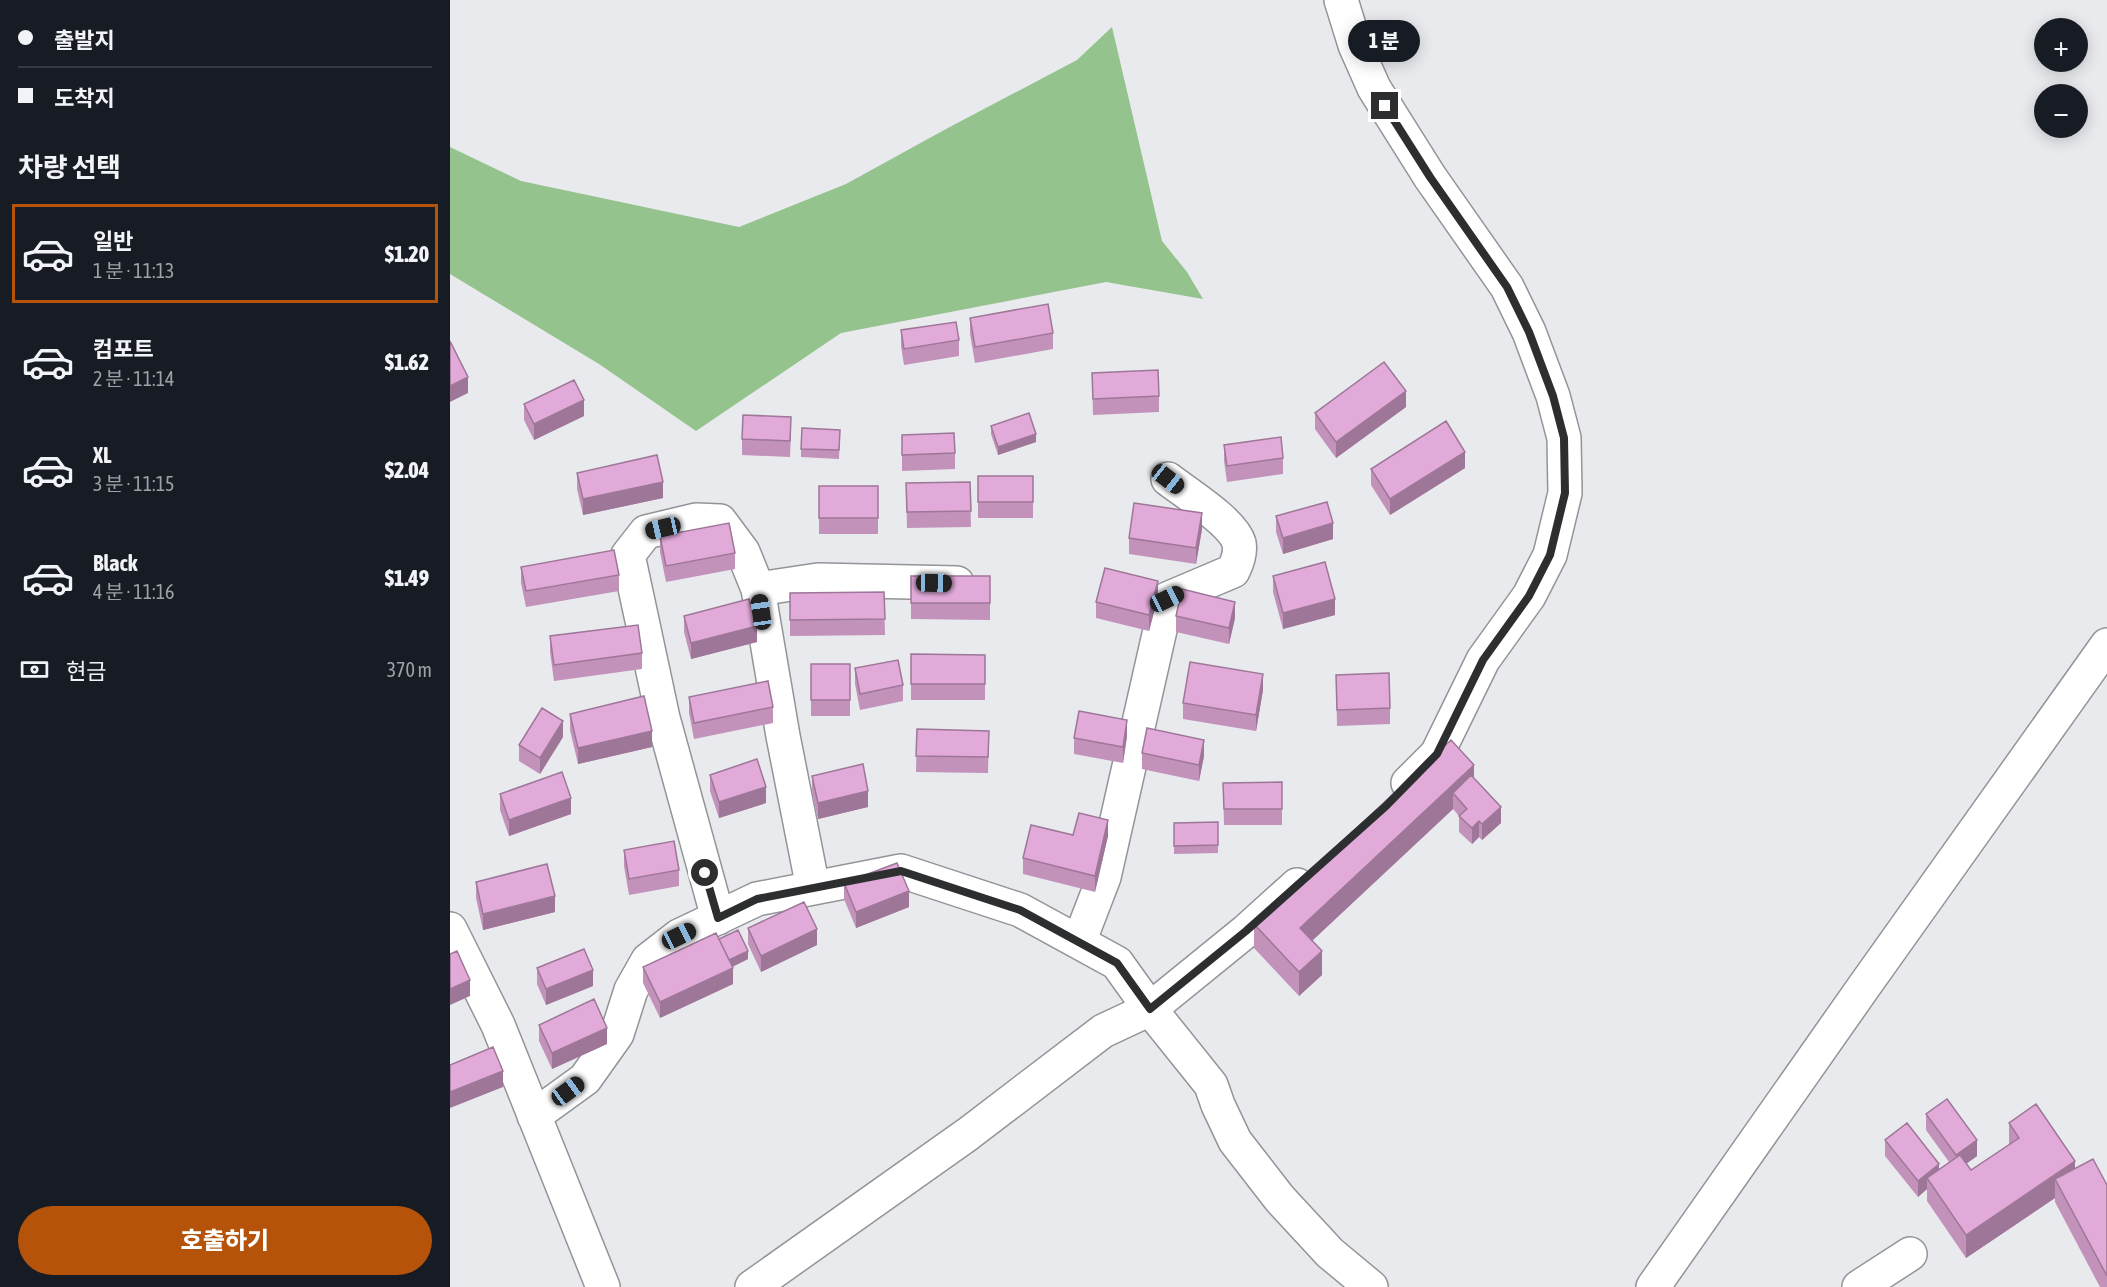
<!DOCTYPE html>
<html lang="ko">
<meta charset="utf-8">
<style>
body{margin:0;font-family:"Asap Condensed","Noto Sans KR",sans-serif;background:#242831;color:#f1f3f6;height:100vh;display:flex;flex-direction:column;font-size:22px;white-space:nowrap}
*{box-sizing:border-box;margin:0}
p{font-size:20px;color:#9ea1a6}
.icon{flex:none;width:33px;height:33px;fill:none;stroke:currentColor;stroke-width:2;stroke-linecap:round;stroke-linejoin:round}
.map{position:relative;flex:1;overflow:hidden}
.details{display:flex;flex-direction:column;background:#171b24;width:450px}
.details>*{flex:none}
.banner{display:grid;align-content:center;height:132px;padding:0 18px;background:#171b24}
.controls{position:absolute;left:1584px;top:18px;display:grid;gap:12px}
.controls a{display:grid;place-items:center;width:54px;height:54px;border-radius:50%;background:#171b24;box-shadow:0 3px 15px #0003;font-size:30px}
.end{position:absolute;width:27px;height:27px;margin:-14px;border:8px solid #2d2e2f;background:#fff;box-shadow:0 0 0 3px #fff}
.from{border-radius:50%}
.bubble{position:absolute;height:42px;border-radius:21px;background:#171b24;box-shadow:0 3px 15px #0003;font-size:20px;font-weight:800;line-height:42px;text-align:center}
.car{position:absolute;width:18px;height:36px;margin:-18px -9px;border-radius:8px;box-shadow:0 0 4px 2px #0007;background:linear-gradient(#222 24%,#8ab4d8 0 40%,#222 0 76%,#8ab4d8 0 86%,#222 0)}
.banner b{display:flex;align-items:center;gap:21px;height:57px;font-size:22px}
.banner b+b{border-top:2px solid #363941}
.banner i{width:15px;height:15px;background:#f1f3f6}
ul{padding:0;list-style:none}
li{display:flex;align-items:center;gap:18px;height:99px;margin:0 12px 9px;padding:0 6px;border:3px solid transparent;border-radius:0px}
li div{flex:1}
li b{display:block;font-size:22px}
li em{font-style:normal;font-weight:800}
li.selected{border-color:#b45309}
li>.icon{width:54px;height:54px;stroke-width:1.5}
h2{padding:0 18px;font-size:27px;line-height:72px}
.pay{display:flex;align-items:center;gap:15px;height:66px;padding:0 18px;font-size:22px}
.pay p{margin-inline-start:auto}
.action{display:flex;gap:12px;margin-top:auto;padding:12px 18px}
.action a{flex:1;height:69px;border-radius:36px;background:#b45309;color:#fff;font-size:24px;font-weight:800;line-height:69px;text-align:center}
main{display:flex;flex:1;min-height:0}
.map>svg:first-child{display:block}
.forest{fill:#94c38d}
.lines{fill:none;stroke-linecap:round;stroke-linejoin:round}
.minor-casing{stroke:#929497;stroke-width:36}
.major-casing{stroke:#929497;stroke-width:36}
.minor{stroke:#fff;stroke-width:33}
.major{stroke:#fff;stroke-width:33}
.wall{fill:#c292bb}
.shaded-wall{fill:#9e7798}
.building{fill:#e2aad9;stroke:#9e7798;stroke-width:1.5}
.route{stroke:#2d2e2f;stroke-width:8}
</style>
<main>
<section class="details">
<div class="banner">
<b><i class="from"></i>출발지</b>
<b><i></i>도착지</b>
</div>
<h2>차량 선택</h2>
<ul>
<li class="selected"><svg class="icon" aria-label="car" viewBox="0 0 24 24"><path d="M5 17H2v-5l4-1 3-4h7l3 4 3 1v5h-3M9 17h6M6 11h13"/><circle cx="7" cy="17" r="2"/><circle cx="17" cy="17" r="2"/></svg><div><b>일반</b><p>1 분 · 11:13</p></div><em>$1.20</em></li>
<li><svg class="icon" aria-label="car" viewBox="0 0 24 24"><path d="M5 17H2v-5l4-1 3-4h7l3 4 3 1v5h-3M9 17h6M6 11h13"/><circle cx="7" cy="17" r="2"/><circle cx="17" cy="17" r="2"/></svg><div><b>컴포트</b><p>2 분 · 11:14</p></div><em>$1.62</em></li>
<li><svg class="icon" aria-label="car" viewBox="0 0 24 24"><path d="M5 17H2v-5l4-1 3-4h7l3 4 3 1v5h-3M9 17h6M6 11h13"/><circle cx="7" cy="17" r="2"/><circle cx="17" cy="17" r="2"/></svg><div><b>XL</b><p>3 분 · 11:15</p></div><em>$2.04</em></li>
<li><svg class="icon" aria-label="car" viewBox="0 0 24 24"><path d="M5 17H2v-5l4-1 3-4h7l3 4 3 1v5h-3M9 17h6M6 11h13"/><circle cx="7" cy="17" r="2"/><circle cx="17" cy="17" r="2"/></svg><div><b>Black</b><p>4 분 · 11:16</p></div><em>$1.49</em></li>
</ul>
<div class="pay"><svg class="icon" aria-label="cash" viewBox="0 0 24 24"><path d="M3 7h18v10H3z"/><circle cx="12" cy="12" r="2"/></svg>현금<p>370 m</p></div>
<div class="action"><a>호출하기</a></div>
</section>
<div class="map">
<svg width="1657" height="1287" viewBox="0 0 1657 1287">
<rect width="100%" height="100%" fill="#e8eaee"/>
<path class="forest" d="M662 27 712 241 737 272 753 299 656 282 391 333 246 431 149 364 0 274V147L71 181 289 227 396 184 496 129 627 60Z"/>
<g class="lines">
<defs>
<path id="minor" d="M891 0 905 45 924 88 980 177 1057 287 1079 332 1103 396 1114 438 1115 493 1100 555 1079 596 1033 660 987 754 958 783
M308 589 368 580 507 583
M268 918 213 718 178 555 196 532 246 520 270 521 293 552 308 589 333 736 363 888
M0 929 48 1025 153 1287
M629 942 654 877 717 599 783 571C787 563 791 553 789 543 783 522 736 493 718 479
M84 1116 135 1079 167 1034 181 990 198 960 229 936 307 899 451 871 570 910 667 963 700 1009 761 1085 768 1105 785 1141 830 1199 880 1253 921 1287
M302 1287 518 1134 653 1031 700 1009 796 931 847 885
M1409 1287 1460 1254"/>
<path id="major" d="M1203 1287 1415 985 1657 645"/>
</defs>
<use href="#minor" class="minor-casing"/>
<use href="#major" class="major-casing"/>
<use href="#minor" class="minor"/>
<use href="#major" class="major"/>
</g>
<path class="wall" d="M520 318 603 333V349L525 363 520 334Z
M451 330 509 340V356L454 365 451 346Z
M642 373 709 396V412L643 415Z
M74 404 134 416 84 440 74 420Z
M956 407 886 458 865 429V413Z
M541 426 586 442 548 455 541 434Z
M390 430 389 459 351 457V449Z
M341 433 340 457 292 455V439Z
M452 435 505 453V469L452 471Z
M774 445 833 458V474L777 482 774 461Z
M1015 468 940 515 921 485V469Z
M127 473 213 498 133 515 127 489Z
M528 476H583V518H528Z
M520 482 521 527 457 528 456 483Z
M369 486H428V534H369Z
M826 516 883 539 833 554 826 532Z
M752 529 746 564 679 554V538Z
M210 536 285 553V569L216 582 210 552Z
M71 567 169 575V591L76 607 71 583Z
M461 576H540V620L461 619Z
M823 576 885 615 833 629 823 592Z
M434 592 435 635 340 636V593Z
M708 597 699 631 646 618V602Z
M234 616 307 642 241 659 234 632Z
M726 616 785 618 779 644 726 632Z
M100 636 192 653V669L104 681 100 652Z
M461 654 535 655V700H461Z
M361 664H400V716H361Z
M405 668 453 685V701L410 710 405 684Z
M886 675 940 708V724L887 726Z
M813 690 806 731 733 719V703Z
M239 697 323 707V723L244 739 239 713Z
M120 714 202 747 128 764 120 730Z
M467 729 539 731 538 773 466 772Z
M677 736 673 763 624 754V738Z
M113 737 90 774 69 761V745Z
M692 753 754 756 749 781 692 769Z
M260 775 316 803 269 818 260 791Z
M362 776 418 807 368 819 362 792Z
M1024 778 1051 823 1032 840 1029 837 1022 844 1009 832V816L1003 809 862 941 872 975 849 996 804 948V924Z
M832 782V825H774L773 783Z
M50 794 121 814 59 836 50 810Z
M768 822V853L724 854V823Z
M623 835 658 836 645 892 573 874V858Z
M174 850 229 870V886L179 895 174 866Z
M26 882 105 912 33 930 26 898Z
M394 883 459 907 406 928 394 899Z
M298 928 367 945 311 972 298 944Z
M269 939 298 959 282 967 283 984 210 1018 193 983V967Z
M87 968 143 986 96 1005 87 984Z
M89 1025 157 1044 102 1069 89 1041Z
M1476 1114 1527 1156 1516 1164 1521 1170 1559 1145V1123L1625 1169 1657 1185V1287H1650L1605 1202V1198L1516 1258 1477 1201V1189L1468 1197 1435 1156V1140L1489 1169 1499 1162 1476 1130Z"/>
<path class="shaded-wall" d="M18 377V393L0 402V386Z
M956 391V407L886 458V442Z
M134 400V416L84 440V424Z
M586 434V442L548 455V447Z
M1015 452V468L940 515V499Z
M213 482V498L133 515V499Z
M752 513V529L746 564V548Z
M883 523V539L833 554V538Z
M708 581V597L699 631V615Z
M885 599V615L833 629V613Z
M785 602V618L779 644V628Z
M307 626V642L241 659V643Z
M813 674V690L806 731V715Z
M677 720V736L673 763V747Z
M113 721V737L90 774V758Z
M202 731V747L128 764V748Z
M754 740V756L749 781V765Z
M1024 765V789L1003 793V809L850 952V928Z
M316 787V803L269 818V802Z
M418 791V807L368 819V803Z
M121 798V814L59 836V820Z
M1051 807V823L1032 840V824Z
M658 820V836L645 892V876Z
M1029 821V837L1022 844V828Z
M459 891V907L406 928V912Z
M105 896V912L33 930V914Z
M367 929V945L311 972V956Z
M298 951V959L276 970V962Z
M872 951V975L849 996V972Z
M283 968V984L210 1018V1002Z
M143 970V986L96 1005V989Z
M20 980V996L0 1005V989Z
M157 1028V1044L102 1069V1053Z
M53 1071V1087L0 1108V1092Z
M1527 1140V1156L1506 1171V1155Z
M1625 1161V1184L1605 1179V1198L1516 1258V1235Z
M1489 1164V1180L1477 1178V1189L1468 1197V1181Z"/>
<path class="building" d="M598 304 603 333 525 347 520 318Z
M506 322 509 340 454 349 451 330Z
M0 341 18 377 0 386Z
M934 362 956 391 886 442 865 413Z
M708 370 709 396 643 399 642 373Z
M124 380 134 400 84 424 74 404Z
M579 413 586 434 548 447 541 426Z
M293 415 341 417 340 441 292 439Z
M996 421 1015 452 940 499 921 469Z
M352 428 390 430 389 450 351 449Z
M504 433 505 453 452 455V435Z
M831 437 833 458 777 466 774 445Z
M207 455 213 482 133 499 127 473Z
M528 476H583V502H528Z
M520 482 521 511 457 512 456 483Z
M369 486H428V518H369Z
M877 502 883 523 833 538 826 516Z
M684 503 752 513 746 548 679 538Z
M279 523 285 553 216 566 210 536Z
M164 550 169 575 76 591 71 567Z
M875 562 885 599 833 613 823 576Z
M655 568 708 581 699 615 646 602Z
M461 576H540V603H461Z
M732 589 785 602 779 628 726 616Z
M434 592 435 619 340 620V593Z
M299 599 307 626 241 643 234 616Z
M188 625 192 653 104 665 100 636Z
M461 654 535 655V684H461Z
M448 660 453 685 410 694 405 668Z
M740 662 813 674 806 715 733 703Z
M361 664H400V700H361Z
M939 673 940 708 887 710 886 675Z
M318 681 323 707 244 723 239 697Z
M194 696 202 731 128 748 120 714Z
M92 708 113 721 90 758 69 745Z
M629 711 677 720 673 747 624 738Z
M697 728 754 740 749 765 692 753Z
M467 729 539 731 538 757 466 756Z
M1001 740 1024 765 850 928 872 951 849 972 804 924Z
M307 759 316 787 269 802 260 775Z
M413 764 418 791 368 803 362 776Z
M112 772 121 798 59 820 50 794Z
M1021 775 1051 807 1032 824 1029 821 1022 828 1009 816 1017 809 1003 793Z
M832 782V809H774L773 783Z
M629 813 658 820 645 876 573 858 581 825 623 835Z
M768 822V845L724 846V823Z
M224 841 229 870 179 879 174 850Z
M447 863 459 891 406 912 394 883Z
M97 864 105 896 33 914 26 882Z
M354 902 367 929 311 956 298 928Z
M288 930 298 951 279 960 269 939Z
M266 933 283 968 210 1002 193 967Z
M134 949 143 970 96 989 87 968Z
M7 951 20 980 0 989V954Z
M144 999 157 1028 102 1053 89 1025Z
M43 1047 53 1071 0 1092V1065Z
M1497 1099 1527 1140 1506 1155 1476 1114Z
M1586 1104 1625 1161 1516 1235 1477 1178 1510 1155 1521 1170 1569 1138 1559 1123Z
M1457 1123 1489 1164 1468 1181 1435 1140Z
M1643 1159 1657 1185V1276L1605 1179Z"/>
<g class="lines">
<path class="route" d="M255 873 268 918 307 899 451 871 570 910 667 963 700 1009 796 931 936 806 987 754 1033 660 1079 596 1100 555 1115 493 1114 438 1103 396 1079 332 1057 287 980 177 935 106"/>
</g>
</svg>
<div class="controls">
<a>+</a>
<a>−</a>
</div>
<i class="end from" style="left:255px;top:873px"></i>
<i class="end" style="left:935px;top:106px"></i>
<div class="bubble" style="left:898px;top:20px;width:72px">1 분</div>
<i class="car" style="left:718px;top:479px;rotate:128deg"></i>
<i class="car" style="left:213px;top:528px;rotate:257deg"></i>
<i class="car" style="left:484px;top:583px;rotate:91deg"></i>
<i class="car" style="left:717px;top:599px;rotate:64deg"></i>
<i class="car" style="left:311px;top:612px;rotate:352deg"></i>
<i class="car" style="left:229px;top:936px;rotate:64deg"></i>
<i class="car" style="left:118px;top:1091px;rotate:54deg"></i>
</div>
</main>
